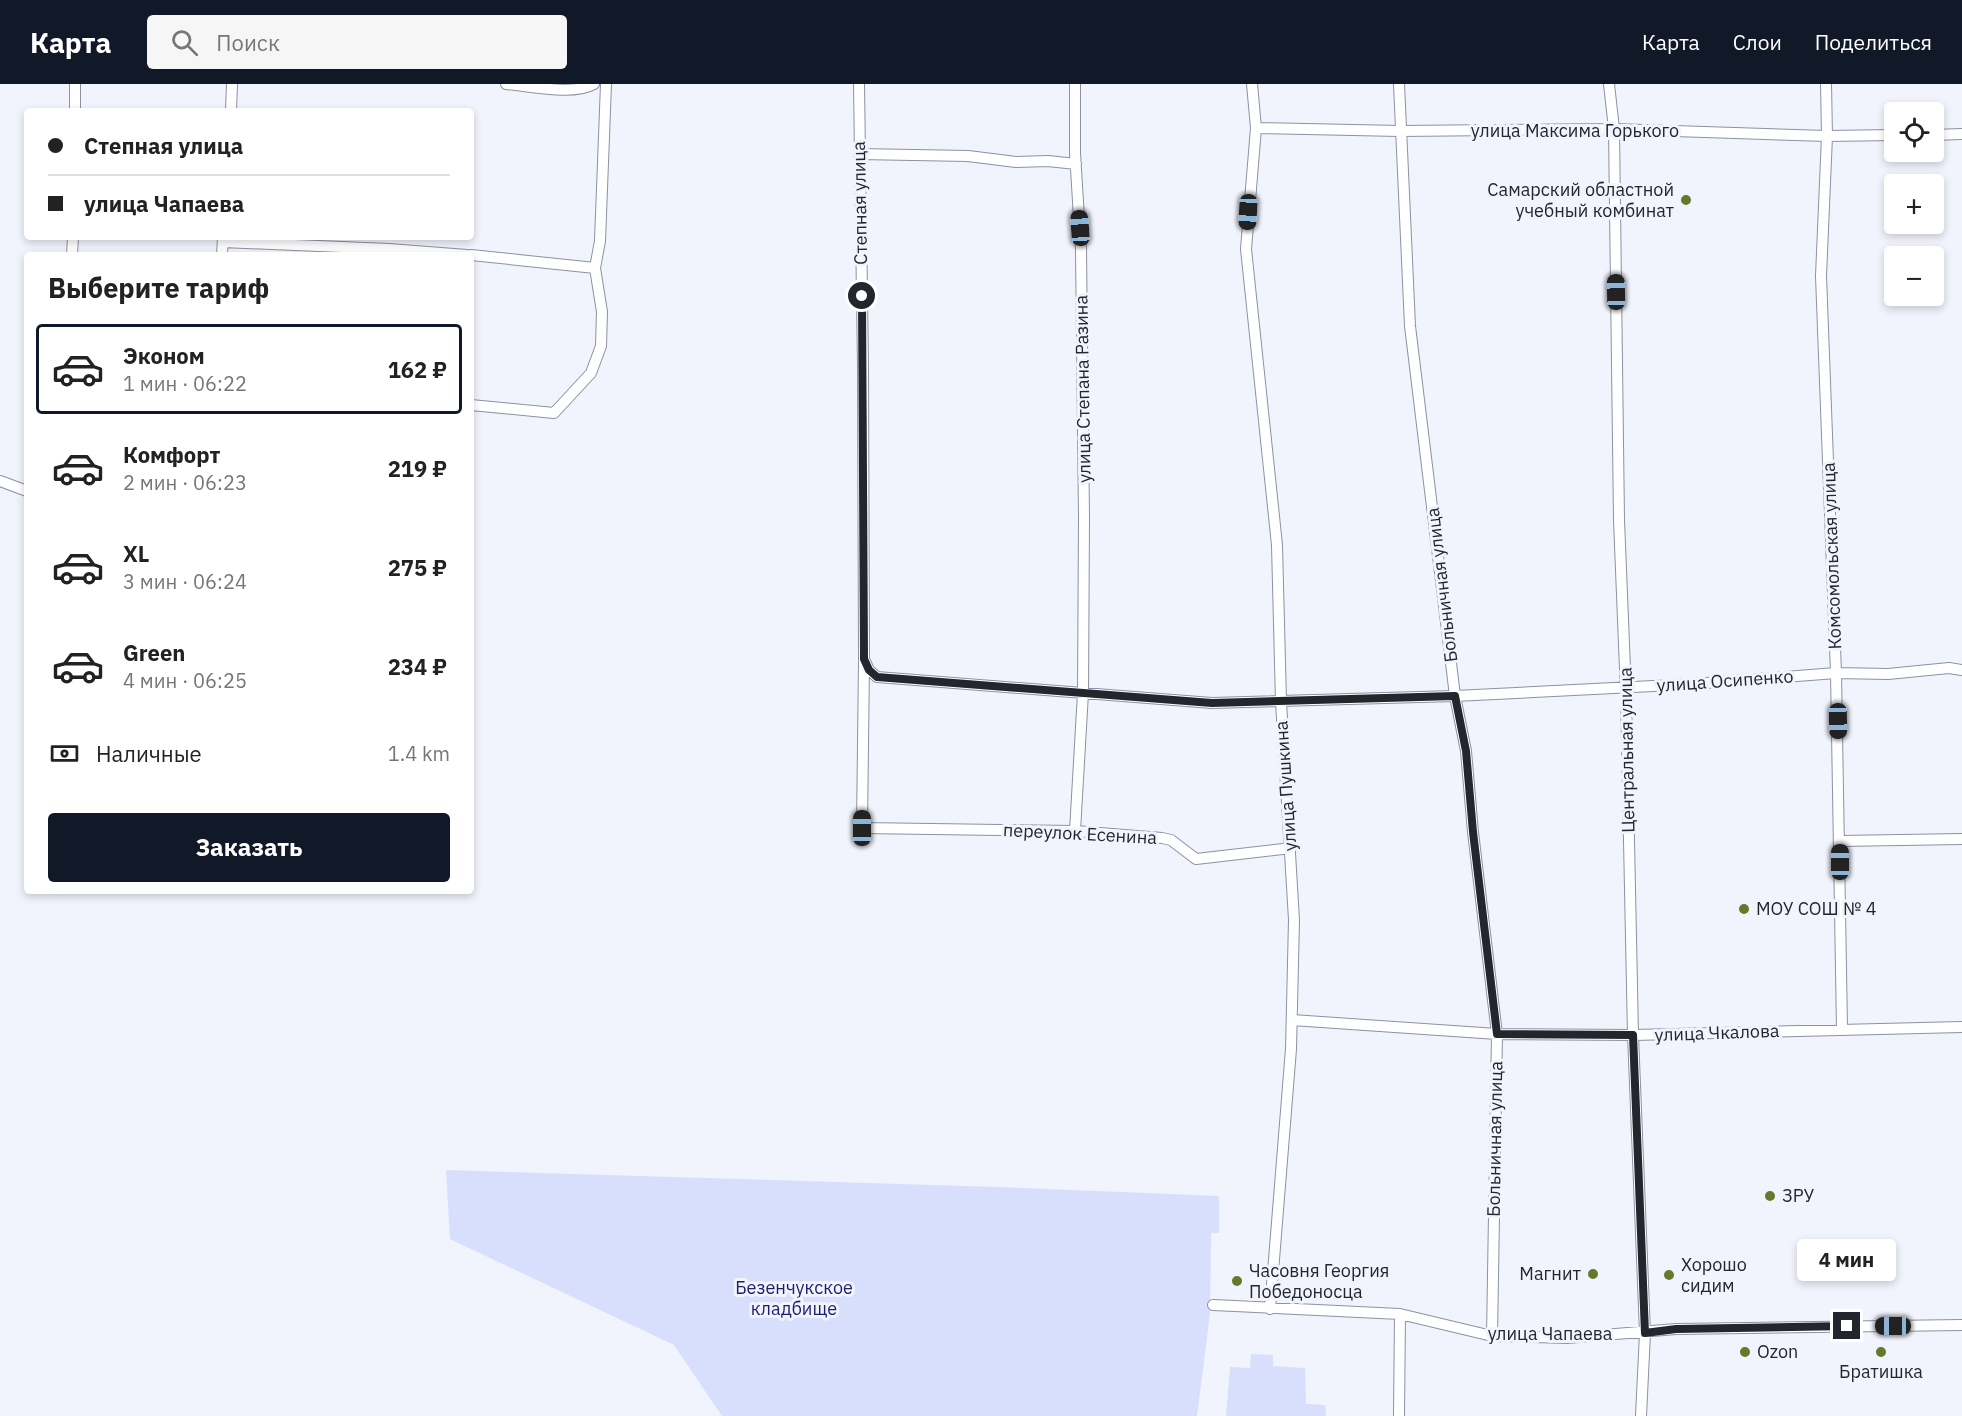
<!DOCTYPE html>
<html lang="ru">
<meta charset="utf-8">
<style>
body{margin:0;font-family:"IBM Plex Sans",sans-serif;background:#f6f6f6;color:#222;height:100vh;display:flex;flex-direction:column;font-size:22px;white-space:nowrap}
*{box-sizing:border-box;margin:0}
p{font-size:20px;color:#767676}
.icon{flex:none;width:33px;height:33px;fill:none;stroke:currentColor;stroke-width:2;stroke-linecap:round;stroke-linejoin:round}
.map{position:relative;flex:1;overflow:hidden}
.details{position:absolute;left:24px;top:168px;width:450px;height:642px;display:flex;flex-direction:column;background:#fff;border-radius:6px;box-shadow:0 3px 9px #0003}
.details>*{flex:none}
.hud{position:absolute;left:24px;top:24px;width:450px;height:132px;border-radius:6px;box-shadow:0 3px 9px #0003;display:grid;align-content:center;height:132px;padding:0 24px;background:#fff}
.buttons{position:absolute;left:1884px;top:18px;display:grid;gap:12px}
.buttons a{display:grid;place-items:center;width:60px;height:60px;border-radius:6px;background:#fff;box-shadow:0 3px 9px #0003;font-size:30px}
.end{position:absolute;width:27px;height:27px;margin:-14px;border:8px solid #24262d;background:#fff;box-shadow:0 0 0 3px #fff}
.from{border-radius:50%}
.bubble{position:absolute;height:42px;border-radius:6px;background:#fff;box-shadow:0 3px 9px #0003;font-size:20px;font-weight:700;line-height:42px;text-align:center}
.car{position:absolute;width:18px;height:36px;margin:-18px -9px;border-radius:8px;box-shadow:0 0 4px 2px #0007;background:linear-gradient(#222 24%,#8ab4d8 0 40%,#222 0 76%,#8ab4d8 0 86%,#222 0)}
.hud b{display:flex;align-items:center;gap:21px;height:57px;font-size:22px}
.hud b+b{border-top:2px solid #e0e0e0}
.hud i{width:15px;height:15px;background:#222}
ul{padding:0;list-style:none}
li{display:flex;align-items:center;gap:18px;height:90px;margin:0 12px 9px;padding:0 12px;border:3px solid transparent;border-radius:6px}
li div{flex:1}
li b{display:block;font-size:22px}
li em{font-style:normal;font-weight:700}
li.current{border-color:#111827}
li>.icon{width:54px;height:54px;stroke-width:1.5}
h2{padding:0 24px;font-size:27px;line-height:72px}
.pay{display:flex;align-items:center;gap:15px;height:66px;padding:0 24px;font-size:22px}
.pay p{margin-inline-start:auto}
.button{display:flex;gap:12px;margin-top:auto;padding:12px 24px}
.button a{flex:1;height:69px;border-radius:6px;background:#111827;color:#fff;font-size:24px;font-weight:700;line-height:69px;text-align:center}
header{display:flex;align-items:center;gap:36px;box-sizing:border-box;height:84px;padding:0 30px;background:#111827;color:#fff}
header strong{font-size:28px}
nav{display:flex;gap:33px;margin-inline-start:auto;font-size:21px}
.search{width:420px;height:54px;background:#f6f6f6;display:flex;align-items:center;gap:15px;box-sizing:border-box;padding:0 21px;border-radius:6px;color:#767676;font-size:22px}
.map>svg:first-child{display:block}
.green{fill:#d7dffd}
.lines{fill:none;stroke-linecap:round;stroke-linejoin:round}
.minor-casing{stroke:#8c91a4;stroke-width:12}
.minor{stroke:#fff;stroke-width:10}
.route{stroke:#24262d;stroke-width:8}
.poi-dot{fill:#647a2a;stroke:#f1f4fc;stroke-width:2}
.labels{text-anchor:middle;stroke-width:6;stroke-linejoin:round;paint-order:stroke}
.street-label{font-size:18px;fill:#24262d;stroke:#f1f4fc}
.poi-label{font-size:18px;fill:#24262d;stroke:#f1f4fc;text-anchor:start}
.park-label{font-size:18px;fill:#1c1f70;stroke:#f1f4fc}
</style>
<header>
<strong>Карта</strong>
<div class="search"><svg class="icon" aria-label="search" viewBox="0 0 24 24"><circle cx="10" cy="10" r="6"/><path d="M15 15l6 6"/></svg>Поиск</div>
<nav><a>Карта</a><a>Слои</a><a>Поделиться</a></nav>
</header>
<div class="map">
<svg width="1962" height="1332" viewBox="0 0 1962 1332">
<rect width="100%" height="100%" fill="#f1f4fc"/>
<path class="green" d="M446 1086 998 1103 1219 1112V1149H1211L1210 1229 1197 1332H722L674 1261 450 1155Z
M1251 1270 1273 1271V1282L1305 1284 1306 1320 1325 1321 1326 1332H1226L1230 1283 1250 1284Z"/>
<g class="lines">
<defs>
<path id="minor" d="M506 0C531 2 573 12 594 0
M859 0 863 283 864 575 869 586 877 593 1212 619 1455 612 1693 600 1836 589 1888 590 1949 584 1962 586
M1075 0V69L1081 166 1084 434 1083 609 1075 747
M1252 0 1256 44 1246 165 1277 461 1281 618 1294 836 1291 965 1270 1225
M1399 0 1410 242 1455 612 1466 667 1473 748 1497 950 1492 1252
M1609 0 1614 45 1619 436 1626 610 1633 951 1645 1249 1641 1332
M1826 0 1827 52 1821 192 1836 589 1842 945
M75 27V0
M231 27 232 0
M1256 44 1400 47 1614 45 1827 52 1894 51
M1934 51 1962 50
M859 70 968 72 1016 78 1048 77 1076 80
M223 158 389 165 467 171
M72 171 73 153
M222 171 223 153
M471 171 595 184
M471 321 554 329 591 289 601 262 602 228 595 184 600 157 606 0
M0 397 27 407
M864 578 862 744 1075 747 1162 754 1171 756 1196 775 1291 764
M1840 757 1962 755
M1292 936 1497 950 1633 951 1962 943
M1213 1221 1400 1230 1492 1252 1567 1254 1676 1245 1962 1241
M1399 1332 1400 1230"/>
</defs>
<use href="#minor" class="minor-casing"/>
<use href="#minor" class="minor"/>
</g>
<g class="lines">
<path class="route" d="M862 212 864 575 869 586 877 593 1212 619 1455 612 1466 667 1473 748 1497 950 1633 951 1645 1249 1676 1245 1847 1242"/>
</g>
<g class="poi-dot">
<circle cx="1686" cy="116" r="6"/>
<circle cx="1744" cy="825" r="6"/>
<circle cx="1770" cy="1112" r="6"/>
<circle cx="1593" cy="1190" r="6"/>
<circle cx="1669" cy="1191" r="6"/>
<circle cx="1237" cy="1197" r="6"/>
<circle cx="1745" cy="1268" r="6"/>
<circle cx="1881" cy="1268" r="6"/>
</g>
<g class="labels">
<g class="street-label">
<text x="1575" y="53">улица Максима Горького</text>
<text transform="translate(860 119) rotate(-91)" y="6">Степная улица</text>
<text transform="translate(1083 305) rotate(-91)" y="6">улица Степана Разина</text>
<text transform="translate(1832 472) rotate(-92)" y="6">Комсомольская улица</text>
<text transform="translate(1442 501) rotate(-97)" y="6">Больничная улица</text>
<text transform="translate(1725 597) rotate(-4)" y="6">улица Осипенко</text>
<text transform="translate(1627 666) rotate(-91)" y="6">Центральная улица</text>
<text transform="translate(1286 702) rotate(-94)" y="6">улица Пушкина</text>
<text transform="translate(1080 750) rotate(3)" y="6">переулок Есенина</text>
<text transform="translate(1717 949) rotate(-2)" y="6">улица Чкалова</text>
<text transform="translate(1495 1055) rotate(-89)" y="6">Больничная улица</text>
<text x="1550" y="1256">улица Чапаева</text>
</g>
<g class="poi-label">
<text x="1674" y="112" text-anchor="end">Самарский областной<tspan x="1674" dy="21">учебный комбинат</tspan></text>
<text x="1756" y="831">МОУ СОШ № 4</text>
<text x="1782" y="1118">ЗРУ</text>
<text x="1681" y="1187">Хорошо<tspan x="1681" dy="21">сидим</tspan></text>
<text x="1249" y="1193">Часовня Георгия<tspan x="1249" dy="21">Победоносца</tspan></text>
<text x="1581" y="1196" text-anchor="end">Магнит</text>
<text x="1757" y="1274">Ozon</text>
<text x="1881" y="1294" text-anchor="middle">Братишка</text>
</g>
<g class="park-label">
<text x="794" y="1210">Безенчукское<tspan x="794" dy="21">кладбище</tspan></text>
</g>
</g>
</svg>
<div class="buttons">
<a><svg class="icon" aria-label="locate" viewBox="0 0 24 24"><circle cx="12" cy="12" r="6"/><path d="M12 2v4M12 18v4M2 12h4M18 12h4"/></svg></a>
<a>+</a>
<a>−</a>
</div>
<i class="end from" style="left:862px;top:212px"></i>
<i class="end" style="left:1847px;top:1242px"></i>
<div class="bubble" style="left:1797px;top:1155px;width:99px">4 мин</div>
<i class="car" style="left:1248px;top:128px;rotate:183deg"></i>
<i class="car" style="left:1080px;top:144px;rotate:356deg"></i>
<i class="car" style="left:1616px;top:208px;rotate:359deg"></i>
<i class="car" style="left:1838px;top:637px;rotate:179deg"></i>
<i class="car" style="left:862px;top:744px;rotate:0deg"></i>
<i class="car" style="left:1840px;top:778px;rotate:0deg"></i>
<i class="car" style="left:1893px;top:1242px;rotate:270deg"></i>
<div class="hud">
<b><i class="from"></i>Степная улица</b>
<b><i></i>улица Чапаева</b>
</div>
<section class="details">
<h2>Выберите тариф</h2>
<ul>
<li class="current"><svg class="icon" aria-label="car" viewBox="0 0 24 24"><path d="M5 17H2v-5l4-1 3-4h7l3 4 3 1v5h-3M9 17h6M6 11h13"/><circle cx="7" cy="17" r="2"/><circle cx="17" cy="17" r="2"/></svg><div><b>Эконом</b><p>1 мин · 06:22</p></div><em>162 ₽</em></li>
<li><svg class="icon" aria-label="car" viewBox="0 0 24 24"><path d="M5 17H2v-5l4-1 3-4h7l3 4 3 1v5h-3M9 17h6M6 11h13"/><circle cx="7" cy="17" r="2"/><circle cx="17" cy="17" r="2"/></svg><div><b>Комфорт</b><p>2 мин · 06:23</p></div><em>219 ₽</em></li>
<li><svg class="icon" aria-label="car" viewBox="0 0 24 24"><path d="M5 17H2v-5l4-1 3-4h7l3 4 3 1v5h-3M9 17h6M6 11h13"/><circle cx="7" cy="17" r="2"/><circle cx="17" cy="17" r="2"/></svg><div><b>XL</b><p>3 мин · 06:24</p></div><em>275 ₽</em></li>
<li><svg class="icon" aria-label="car" viewBox="0 0 24 24"><path d="M5 17H2v-5l4-1 3-4h7l3 4 3 1v5h-3M9 17h6M6 11h13"/><circle cx="7" cy="17" r="2"/><circle cx="17" cy="17" r="2"/></svg><div><b>Green</b><p>4 мин · 06:25</p></div><em>234 ₽</em></li>
</ul>
<div class="pay"><svg class="icon" aria-label="cash" viewBox="0 0 24 24"><path d="M3 7h18v10H3z"/><circle cx="12" cy="12" r="2"/></svg>Наличные<p>1.4 km</p></div>
<div class="button"><a>Заказать</a></div>
</section>
</div>
